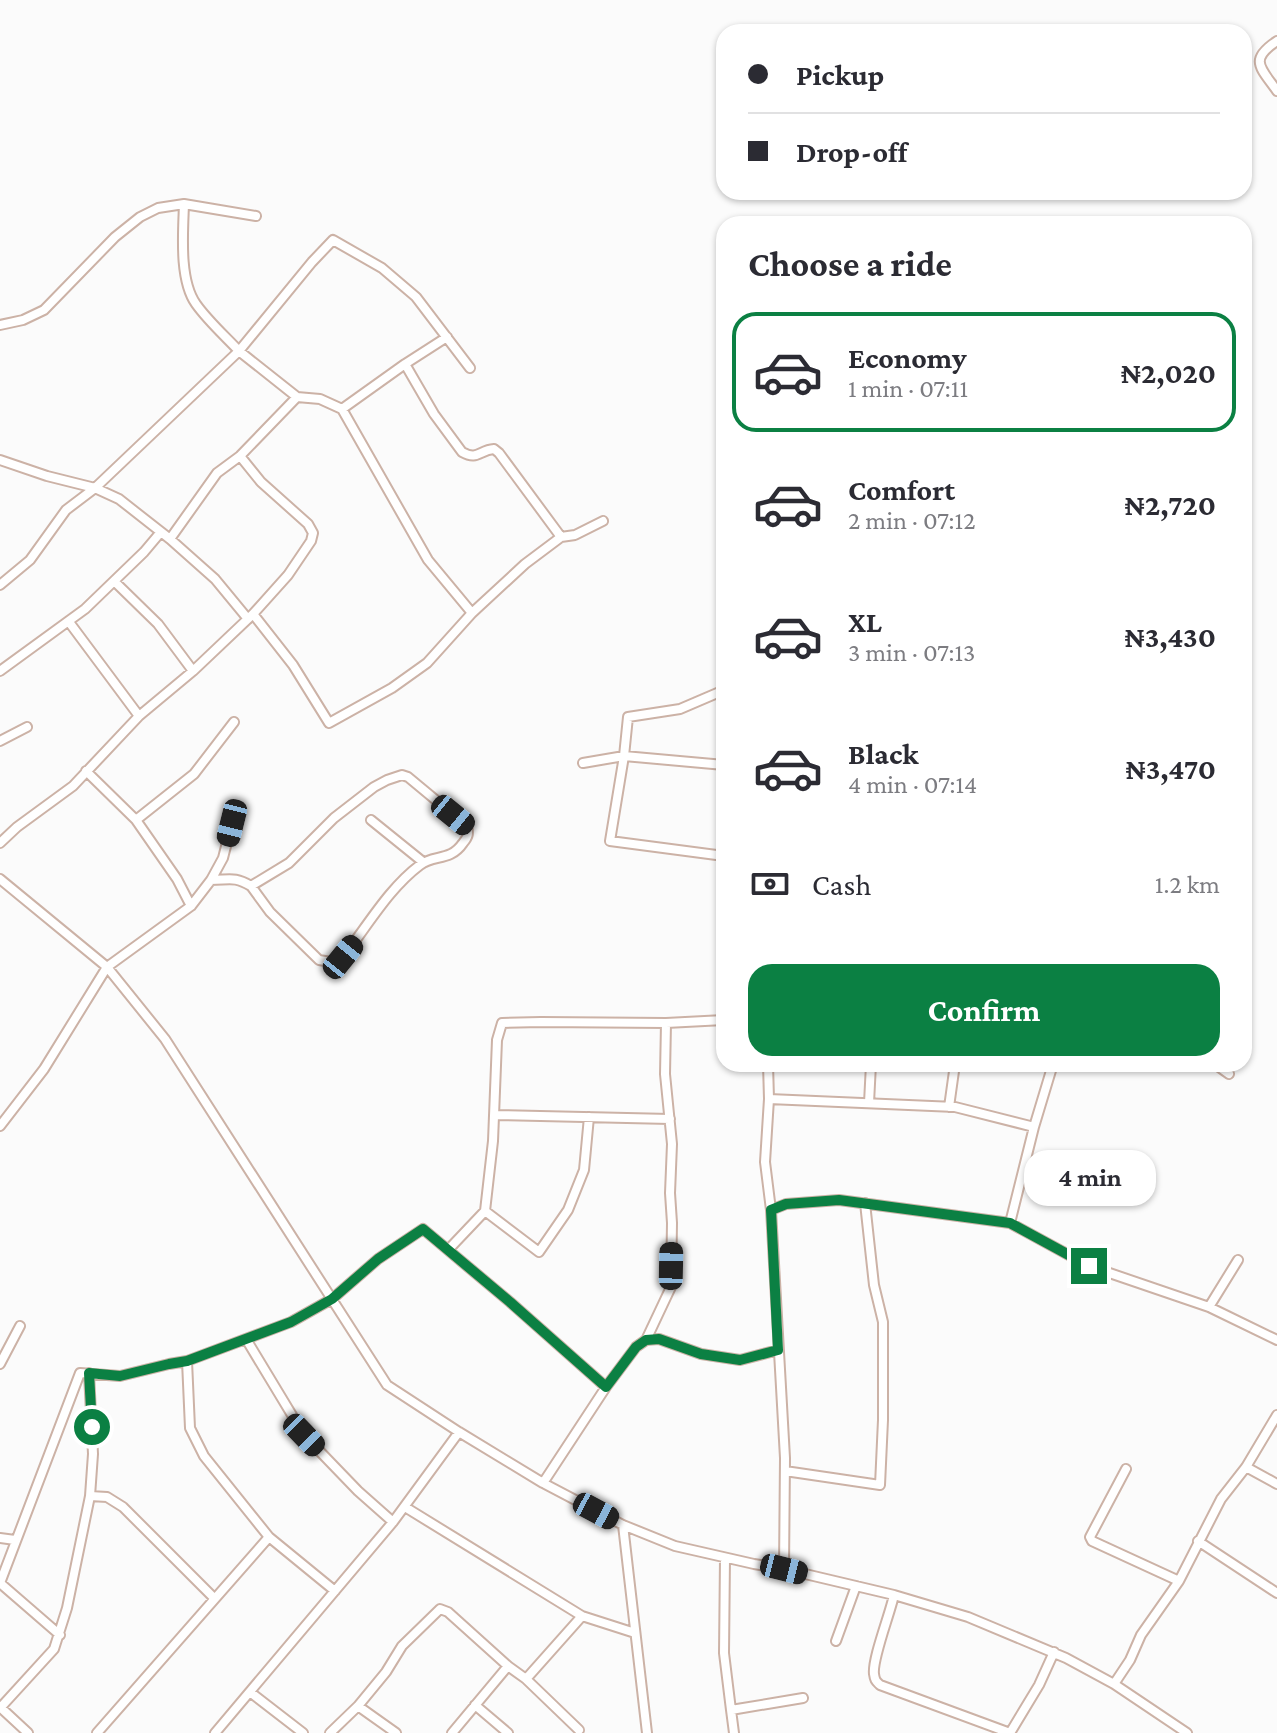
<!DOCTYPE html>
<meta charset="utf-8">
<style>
body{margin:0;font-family:"Crimson Pro",serif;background:#f7f7f7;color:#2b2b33;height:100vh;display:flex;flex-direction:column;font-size:30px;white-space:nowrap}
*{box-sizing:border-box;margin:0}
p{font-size:26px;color:#7c7c81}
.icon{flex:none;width:44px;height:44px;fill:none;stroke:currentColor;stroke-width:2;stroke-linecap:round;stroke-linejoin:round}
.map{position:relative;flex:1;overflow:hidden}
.details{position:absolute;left:716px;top:216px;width:536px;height:856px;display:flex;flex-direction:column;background:#fff;border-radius:24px;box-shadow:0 2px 6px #0004}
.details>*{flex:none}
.guide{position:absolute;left:716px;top:24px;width:536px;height:176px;border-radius:24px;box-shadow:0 2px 6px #0004;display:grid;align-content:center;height:176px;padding:0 32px;background:#fff}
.end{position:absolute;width:36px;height:36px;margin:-18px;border:10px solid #0b8043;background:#fff;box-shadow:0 0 0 4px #fff}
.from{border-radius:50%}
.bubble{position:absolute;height:56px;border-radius:24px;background:#fff;box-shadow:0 2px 6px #0004;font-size:26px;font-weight:700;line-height:56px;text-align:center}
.car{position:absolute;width:24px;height:48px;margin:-24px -12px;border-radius:10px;box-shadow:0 0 6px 2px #0007;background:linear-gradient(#222 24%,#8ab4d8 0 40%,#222 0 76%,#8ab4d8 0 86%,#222 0)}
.guide b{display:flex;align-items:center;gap:28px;height:76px;font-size:30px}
.guide b+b{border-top:2px solid #e1e1e2}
.guide i{width:20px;height:20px;background:#2b2b33}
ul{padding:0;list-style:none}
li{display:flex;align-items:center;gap:24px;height:120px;margin:0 16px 12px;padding:0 16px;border:4px solid transparent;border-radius:24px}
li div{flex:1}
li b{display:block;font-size:30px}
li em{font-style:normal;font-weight:700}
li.on{border-color:#0b8043}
li>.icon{width:72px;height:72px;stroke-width:1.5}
h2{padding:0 32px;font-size:36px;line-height:96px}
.pay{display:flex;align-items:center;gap:20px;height:88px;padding:0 32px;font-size:30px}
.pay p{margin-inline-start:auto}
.button{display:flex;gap:16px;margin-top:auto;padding:16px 32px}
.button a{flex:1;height:92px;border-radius:24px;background:#0b8043;color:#fff;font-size:32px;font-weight:700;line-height:92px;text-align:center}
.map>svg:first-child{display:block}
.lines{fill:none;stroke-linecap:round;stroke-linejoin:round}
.street-casing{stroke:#ccb2a6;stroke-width:12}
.street{stroke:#fff;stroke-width:8}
.route{stroke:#0b8043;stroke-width:10}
</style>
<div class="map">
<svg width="1277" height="1733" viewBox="0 0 1277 1733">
<rect width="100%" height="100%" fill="#fbfbfb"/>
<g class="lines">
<defs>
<path id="street" d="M1277 41C1248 60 1261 68 1277 91
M0 325 23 320 44 310 115 237 140 217 158 208 184 204 256 216
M470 368 416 297 382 268 333 240 312 262 239 351 297 397 320 399 342 409 428 560 472 613
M342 409 405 364 447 337
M0 460 47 476 95 488 119 499 170 539 215 579 248 619
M561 537 575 535 603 521
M170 539 217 473 240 456 297 397
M115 582 158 624 193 671
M0 585 30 560 66 510 95 488 239 351C225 336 208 321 196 304 179 280 183 233 184 204
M253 614 293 665 329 723 392 688 427 663 472 613 525 564 561 537 499 453 494 449C479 450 478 461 462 452L434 414 405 364
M69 622 139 716
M0 671 85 609 144 552 160 533
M722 691 680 709 628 717 624 756 610 841 724 856
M0 741 27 727
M583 763 624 756 724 765
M86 771 136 820 177 879 191 906
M402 775 408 777 467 826C469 834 468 837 463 843 450 862 434 854 420 865 388 889 367 927 343 957L338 961 331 962 319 960 270 912 251 886 289 863 334 818 374 787 387 780Z
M136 820 194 774 234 722
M371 820 423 862
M0 843 17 827 73 786 139 716 193 671 253 614 288 575 311 541 313 533 308 524 261 482 240 456
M0 879 107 967 165 1039 387 1385 459 1432 543 1483 623 1525 675 1546 754 1564 784 1569 894 1595 968 1617 1066 1658 1114 1684 1187 1733
M211 880C230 880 234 876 251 886
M768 1064 769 1099 765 1162 771 1210
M1215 1064 1229 1074
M769 1099 955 1107 1034 1127
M869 1103 871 1064
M949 1107 955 1064
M494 1115 670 1119
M0 1126 44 1069 107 967 191 906 211 880 223 858 232 823
M485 1211 539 1252 568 1210 584 1170 589 1117
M1010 1223 1034 1127 1053 1064
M448 1250 510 1302 606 1387
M1209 1307 1238 1260
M246 1339 304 1435 358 1491 393 1522
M646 1340 671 1287 672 1223 670 1193 672 1144 665 1074 666 1023 724 1020
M187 1361 190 1428 204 1456 269 1537 335 1591
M0 1364 20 1326
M1246 1467 1277 1484
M1126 1469 1090 1537 1092 1541 1179 1581
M785 1471 880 1485 883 1420V1322L874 1285 865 1203
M543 1483 606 1387 636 1347 646 1340 659 1339 701 1354 740 1360 778 1350
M90 1496 107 1497 123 1507 214 1598
M405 1507 582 1616
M623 1525 647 1733
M0 1538 15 1540
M1198 1541 1277 1593
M725 1558 724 1653 731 1710 803 1698
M784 1569 785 1458 771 1210 786 1204 839 1200 1010 1223 1089 1266 1209 1307 1277 1340
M0 1583 80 1373 120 1376 169 1364 187 1361 291 1322 332 1299 378 1259 423 1229 448 1250 485 1211 493 1141 497 1040 502 1023 541 1022 666 1023
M0 1583 60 1635
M894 1595C890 1614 872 1659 874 1674 875 1681 876 1681 880 1685L1010 1733
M836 1641 856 1586
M526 1679 579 1730
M1114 1684 1130 1660 1141 1635 1179 1581 1221 1499 1246 1467 1277 1415
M250 1692 303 1733
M475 1705 508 1733
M358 1706 396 1733
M0 1707 28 1733
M1 1707 54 1649 67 1608 90 1496 93 1454 89 1373
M731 1710 734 1733
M97 1733 269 1537
M215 1733 393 1522 459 1432
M330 1733 358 1706 386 1672 402 1646 440 1609 448 1612 508 1666
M452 1733 508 1666 526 1679 582 1616 635 1633
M1010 1733 1039 1685 1054 1652"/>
</defs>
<use href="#street" class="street-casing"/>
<use href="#street" class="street"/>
</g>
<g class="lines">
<path class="route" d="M92 1427 89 1373 120 1376 169 1364 187 1361 291 1322 332 1299 378 1259 423 1229 510 1302 606 1387 636 1347 646 1340 659 1339 701 1354 740 1360 778 1350 771 1210 786 1204 839 1200 1010 1223 1089 1266"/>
</g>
</svg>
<i class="end from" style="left:92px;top:1427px"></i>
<i class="end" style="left:1089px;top:1266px"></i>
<div class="bubble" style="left:1024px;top:1150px;width:132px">4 min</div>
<i class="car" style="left:453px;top:815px;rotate:129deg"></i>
<i class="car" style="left:232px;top:823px;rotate:194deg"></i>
<i class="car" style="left:343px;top:957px;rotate:39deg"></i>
<i class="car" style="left:671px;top:1266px;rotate:1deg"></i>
<i class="car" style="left:304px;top:1435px;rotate:136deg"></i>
<i class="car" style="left:596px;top:1511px;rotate:118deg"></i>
<i class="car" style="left:784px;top:1569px;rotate:104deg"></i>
<div class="guide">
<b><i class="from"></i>Pickup</b>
<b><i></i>Drop-off</b>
</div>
<section class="details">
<h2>Choose a ride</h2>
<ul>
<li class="on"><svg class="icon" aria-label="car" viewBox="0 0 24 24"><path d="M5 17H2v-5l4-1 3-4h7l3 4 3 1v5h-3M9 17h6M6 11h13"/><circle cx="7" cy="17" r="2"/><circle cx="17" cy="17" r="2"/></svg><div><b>Economy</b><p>1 min · 07:11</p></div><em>₦2,020</em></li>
<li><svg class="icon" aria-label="car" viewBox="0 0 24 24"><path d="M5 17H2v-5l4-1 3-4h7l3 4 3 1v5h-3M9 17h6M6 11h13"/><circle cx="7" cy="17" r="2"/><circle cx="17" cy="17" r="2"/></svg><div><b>Comfort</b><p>2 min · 07:12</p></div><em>₦2,720</em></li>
<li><svg class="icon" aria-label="car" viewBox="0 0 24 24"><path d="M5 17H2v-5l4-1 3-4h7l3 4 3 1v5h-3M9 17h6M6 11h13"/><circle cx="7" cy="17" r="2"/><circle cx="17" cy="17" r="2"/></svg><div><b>XL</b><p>3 min · 07:13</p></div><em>₦3,430</em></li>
<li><svg class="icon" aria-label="car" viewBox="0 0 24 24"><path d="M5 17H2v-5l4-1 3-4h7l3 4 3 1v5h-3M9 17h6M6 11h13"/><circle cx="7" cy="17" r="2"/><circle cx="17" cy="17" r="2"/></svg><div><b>Black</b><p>4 min · 07:14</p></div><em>₦3,470</em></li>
</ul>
<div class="pay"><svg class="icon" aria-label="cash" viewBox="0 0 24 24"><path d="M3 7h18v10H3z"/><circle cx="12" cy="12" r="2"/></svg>Cash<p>1.2 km</p></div>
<div class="button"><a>Confirm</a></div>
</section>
</div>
